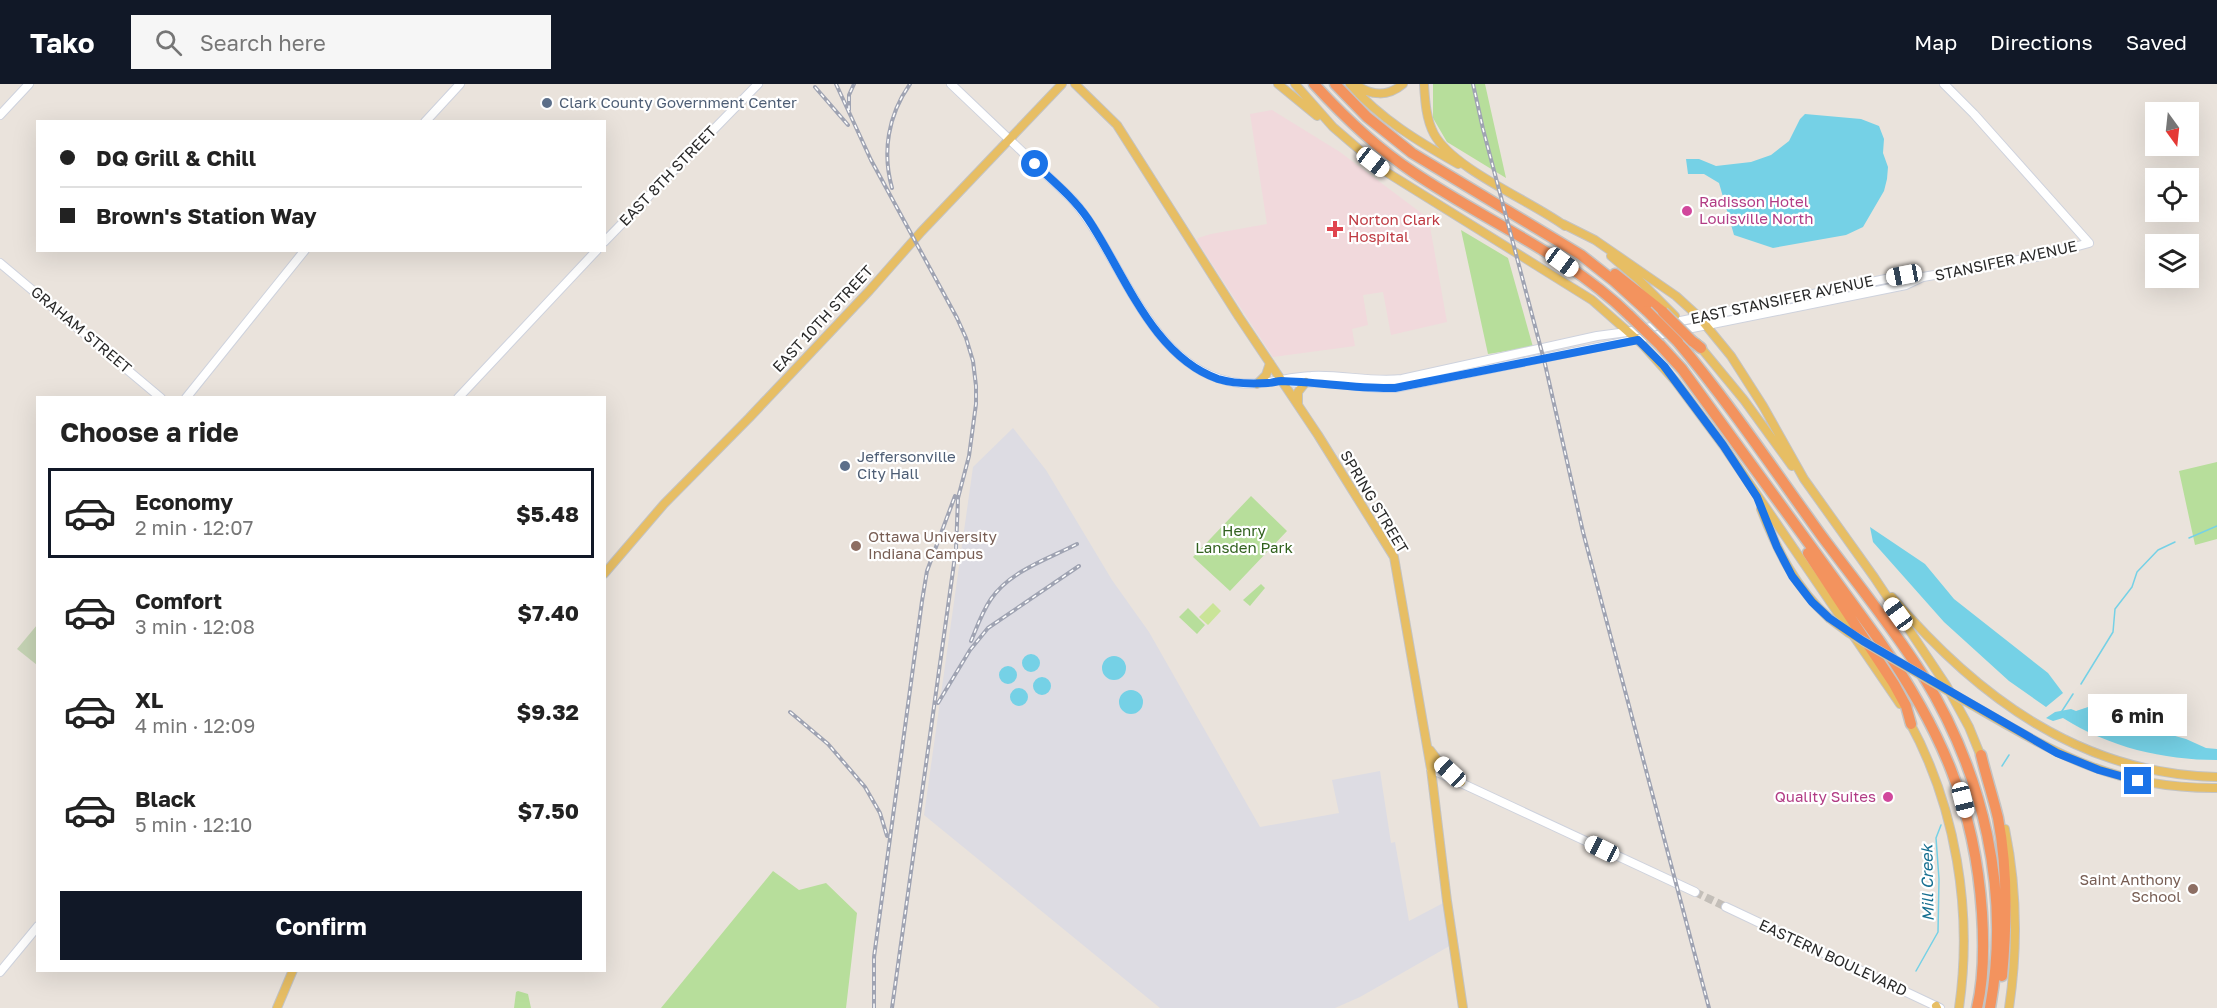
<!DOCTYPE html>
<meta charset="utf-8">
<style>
body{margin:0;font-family:"Golos Text",sans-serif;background:#f6f6f6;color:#222;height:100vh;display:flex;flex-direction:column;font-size:22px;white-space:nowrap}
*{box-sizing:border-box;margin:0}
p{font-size:20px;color:#767676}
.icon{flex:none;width:33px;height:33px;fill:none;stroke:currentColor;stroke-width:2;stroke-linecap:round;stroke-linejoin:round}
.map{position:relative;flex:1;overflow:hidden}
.drawer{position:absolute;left:36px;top:312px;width:570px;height:576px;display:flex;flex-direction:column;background:#fff;border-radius:0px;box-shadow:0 6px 24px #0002}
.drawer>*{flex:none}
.hud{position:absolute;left:36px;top:36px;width:570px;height:132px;border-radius:0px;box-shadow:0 6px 24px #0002;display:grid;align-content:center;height:132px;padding:0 24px;background:#fff}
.needle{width:39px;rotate:165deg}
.controls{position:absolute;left:2145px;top:18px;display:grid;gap:12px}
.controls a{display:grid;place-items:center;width:54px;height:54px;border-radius:0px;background:#fff;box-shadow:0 6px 24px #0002;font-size:30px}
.end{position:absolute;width:27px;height:27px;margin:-14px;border:8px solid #1a73e8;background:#fff;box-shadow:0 0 0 3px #fff}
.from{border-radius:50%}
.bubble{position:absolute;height:42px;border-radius:0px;background:#fff;box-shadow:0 6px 24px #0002;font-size:20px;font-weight:700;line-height:42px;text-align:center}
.car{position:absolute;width:18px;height:36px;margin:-18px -9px;border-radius:8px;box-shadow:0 0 4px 2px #0007;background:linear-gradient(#fff 24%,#345 0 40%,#fff 0 76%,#345 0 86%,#fff 0)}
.hud b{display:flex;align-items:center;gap:21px;height:57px;font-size:22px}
.hud b+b{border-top:2px solid #e0e0e0}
.hud i{width:15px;height:15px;background:#222}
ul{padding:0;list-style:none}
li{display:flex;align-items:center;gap:18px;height:90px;margin:0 12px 9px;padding:0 12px;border:3px solid transparent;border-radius:0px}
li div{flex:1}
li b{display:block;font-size:22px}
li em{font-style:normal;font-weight:700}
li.selected{border-color:#111827}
li>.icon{width:54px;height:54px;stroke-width:1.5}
h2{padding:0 24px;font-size:27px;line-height:72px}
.action{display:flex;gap:12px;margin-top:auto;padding:12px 24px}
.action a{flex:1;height:69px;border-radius:0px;background:#111827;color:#fff;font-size:24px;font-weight:700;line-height:69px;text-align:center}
header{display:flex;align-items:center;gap:36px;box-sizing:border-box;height:84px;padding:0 30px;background:#111827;color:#fff}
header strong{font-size:28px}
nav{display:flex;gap:33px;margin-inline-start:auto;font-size:21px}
.search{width:420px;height:54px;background:#f6f6f6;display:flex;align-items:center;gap:15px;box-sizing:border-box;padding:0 21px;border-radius:0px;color:#767676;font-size:22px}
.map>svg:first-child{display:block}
.industrial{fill:#dddce3}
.medical{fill:#f1d9dc}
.green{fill:#b7de9b}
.cemetery{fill:#c5d3b4}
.pitch{fill:#cae498}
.water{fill:#75d1e6}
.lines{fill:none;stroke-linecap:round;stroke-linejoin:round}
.stream{stroke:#75d1e6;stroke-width:1.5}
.secondary-tunnel{stroke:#c3beb8;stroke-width:8;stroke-dasharray:8 4;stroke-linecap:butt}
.secondary-casing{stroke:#ced2dd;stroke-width:10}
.primary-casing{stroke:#c3c3c3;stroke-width:10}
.highway-casing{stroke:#c3c3c3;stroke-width:13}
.secondary{stroke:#fff;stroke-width:8}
.primary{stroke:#e7be64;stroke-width:8}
.highway{stroke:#f3935e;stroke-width:10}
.rail-casing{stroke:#9fa3b2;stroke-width:4}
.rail{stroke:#fff;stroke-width:1.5;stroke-dasharray:4.5;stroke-linecap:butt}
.primary-bridge-casing{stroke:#c3c3c3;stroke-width:10;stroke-linecap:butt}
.highway-bridge-casing{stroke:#c3c3c3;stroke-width:13;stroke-linecap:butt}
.primary-bridge{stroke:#e7be64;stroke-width:8}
.highway-bridge{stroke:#f3935e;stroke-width:10}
.route{stroke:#1a73e8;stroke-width:8}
.service-dot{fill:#5c6f8a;stroke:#fff;stroke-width:2}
.hotel-dot{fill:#d1479c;stroke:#fff;stroke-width:2}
.health-dot{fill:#e0444e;stroke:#fff;stroke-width:2}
.education-dot{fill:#8d6e63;stroke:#fff;stroke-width:2}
.labels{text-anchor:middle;stroke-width:4.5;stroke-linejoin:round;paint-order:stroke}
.service-label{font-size:15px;fill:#4e5e75;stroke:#fff;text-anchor:start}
.street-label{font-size:15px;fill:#292929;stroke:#fff}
.hotel-label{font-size:15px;fill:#b23c85;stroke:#fff;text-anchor:start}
.health-label{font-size:15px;fill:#be3a42;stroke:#fff;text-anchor:start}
.park-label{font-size:15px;fill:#31611e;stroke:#fff}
.education-label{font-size:15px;fill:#785e54;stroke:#fff;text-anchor:start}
.water-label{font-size:16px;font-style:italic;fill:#166f90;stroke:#fff}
</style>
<header>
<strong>Tako</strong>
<div class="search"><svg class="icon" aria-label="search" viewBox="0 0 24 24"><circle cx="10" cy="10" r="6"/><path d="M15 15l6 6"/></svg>Search here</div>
<nav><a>Map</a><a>Directions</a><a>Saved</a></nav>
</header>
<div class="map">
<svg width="2217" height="924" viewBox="0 0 2217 924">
<rect width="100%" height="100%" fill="#eae3dc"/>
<path class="industrial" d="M1013 344 1046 386 1112 496 1149 548 1260 743 1339 729 1332 696 1380 687 1391 759 1395 758 1409 837 1447 817 1453 860 1360 913 1335 924H1160L924 731 973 383Z"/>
<path class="medical" d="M1272 26 1340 68 1424 131 1429 137 1447 238 1391 251 1383 208 1363 211 1368 241 1352 245 1355 262 1273 273 1197 157 1198 154 1211 150 1267 140 1250 30Z"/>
<path class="green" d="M1433 0H1485L1506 94 1447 58 1433 34Z
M1461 146 1508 174 1533 263 1488 270Z
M2217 378V455L2195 461 2179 387Z
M1251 412 1287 447 1230 507 1193 473Z
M1261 500 1265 504 1250 522 1243 516Z
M1188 524 1205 541 1197 550 1179 533Z
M773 787 799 806 826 799 857 829 846 924H661Z
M518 907 528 910 531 924H514L516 908Z"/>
<path class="cemetery" d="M37 541V581L17 565Z"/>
<path class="pitch" d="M1213 519 1221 527 1208 541 1199 533Z"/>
<path class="water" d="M1805 30 1861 35 1879 42 1884 55 1883 69 1888 83 1887 95 1884 107 1863 143 1846 151 1773 164 1734 151 1719 99 1704 90H1688L1686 75H1699L1716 82 1751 78 1771 71 1789 57 1800 35Z
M1870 443 1925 480 1954 515 2048 589 2063 609 2046 623 2009 597 1944 538 1873 458Z
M1022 579a9 9 0 1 1 18 0a9 9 0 1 1-18 0Z
M1102 584a12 12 0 1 1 24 0a12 12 0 1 1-24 0Z
M999 591a9 9 0 1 1 18 0a9 9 0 1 1-18 0Z
M1033 602a9 9 0 1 1 18 0a9 9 0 1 1-18 0Z
M1010 613a9 9 0 1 1 18 0a9 9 0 1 1-18 0Z
M1119 618a12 12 0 1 1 24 0a12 12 0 1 1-24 0Z
M2091 622 2139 642 2186 655 2206 664 2217 665V676C2163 676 2109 663 2063 634L2053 637 2046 634 2055 628 2071 625 2076 627Z"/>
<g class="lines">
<path class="stream" d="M2189 454 2217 442
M2081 600 2113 548 2115 525 2132 503 2137 488 2158 466 2175 458
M2062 627 2073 610
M2002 682 2009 671
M1916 887 1938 848 1939 795 1936 754 1941 741"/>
<path class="secondary-tunnel" d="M1695 808 1726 823"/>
<defs>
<path id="secondary" d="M951 0 1072 115C1123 173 1150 289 1239 299 1264 302 1286 293 1311 292 1341 290 1371 299 1402 295L1597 252 1627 248 1910 190 1923 193
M0 31 29 0
M425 38 460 0
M604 158 758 0
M0 179 161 314
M1281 297C1296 301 1313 297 1329 299 1351 301 1372 305 1395 304L1906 201 1923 193 2041 172 2089 159 1974 30 1944 0
M186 314 305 166
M458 314 597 166
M1431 685 1695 808
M1726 823 1940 924
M0 888 38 842"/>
<path id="primary" d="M1075 0 1117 41 1239 233 1318 351 1394 473 1431 685 1447 817 1463 924
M1278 0 1317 32
M1295 0 1333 43 1383 86 1592 216 1642 260 1676 298 1723 361 1900 620
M1350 0C1379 34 1419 58 1458 80
M1355 0C1371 12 1388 13 1403 0
M1424 0C1425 16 1426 35 1434 50 1453 85 1531 117 1565 142
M1563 140 1595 156 1676 212 1699 233 1731 272 1763 322 1804 395 1874 493 1946 601 1969 643 1982 675
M1611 172 1639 196 1675 232
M1697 259 1744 316 1792 382
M1257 300 1266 291 1270 279
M1298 320V308L1306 298
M1761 425C1777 466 1795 503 1829 534
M604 490 664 420 749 334 869 207 921 148 1062 0
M1892 513C1977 613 2081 690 2217 693
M1972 621C2057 670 2115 705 2217 704
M1909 637C1956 723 1973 827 1959 924
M1430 666 1439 678 1461 698
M2005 745C2017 804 2018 864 2009 924
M1936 922 1937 924
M277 924 293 886"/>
<path id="highway" d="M1314 0C1344 33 1375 63 1413 88 1485 137 1567 170 1630 232
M1335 0 1367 33 1412 69 1581 171 1614 197 1647 227
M1615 190 1663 228
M1692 257 1701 264
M1678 258C1730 320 1774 386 1821 451 1855 497 1892 542 1922 590 1984 690 2011 808 1990 924
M1660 261 1682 285 1879 556C1940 644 1975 721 1982 829 1984 860 1984 894 1977 924
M1808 469 1894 600 1906 622 1911 640
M1981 671C1986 692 1993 713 1998 734 2008 786 2007 839 2002 892"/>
</defs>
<use href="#secondary" class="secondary-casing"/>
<use href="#primary" class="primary-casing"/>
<use href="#highway" class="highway-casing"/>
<use href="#secondary" class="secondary"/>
<use href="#primary" class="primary"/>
<use href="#highway" class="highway"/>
<defs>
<path id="rail" d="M836 0 871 76 957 234 966 254 973 277 976 302V320L969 372 958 414 956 465 892 924
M1473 0 1483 45 1545 280 1583 448 1709 924
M815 3 848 41
M849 26V11L854 0
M892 104C882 68 888 31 910 0
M971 557C977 543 982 528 991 515 1010 487 1048 475 1077 460
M938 619 970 566 988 544 1079 482
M790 628 828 660 865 703 880 729 887 752
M874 924V873L922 517 927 487 955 412"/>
</defs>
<use href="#rail" class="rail-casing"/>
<use href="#rail" class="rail"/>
<defs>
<path id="primary-bridge" d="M1829 534 1849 549 1972 621"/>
<path id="highway-bridge" d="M1647 227 1678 258
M1663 228 1692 257
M1630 232 1660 261"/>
</defs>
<use href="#primary-bridge" class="primary-bridge-casing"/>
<use href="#highway-bridge" class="highway-bridge-casing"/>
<use href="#primary-bridge" class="primary-bridge"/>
<use href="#highway-bridge" class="highway-bridge"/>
</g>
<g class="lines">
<path class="route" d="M1035 80C1053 97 1074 114 1088 135 1124 188 1152 272 1218 295 1234 300 1251 300 1268 299 1272 299 1277 297 1281 297 1319 298 1357 305 1395 304L1638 256 1664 282 1723 361 1757 413 1777 463 1792 492 1812 518 1829 534 1863 557 2057 669 2099 686 2138 697"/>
</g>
<g class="service-dot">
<circle cx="547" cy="19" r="6"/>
<circle cx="845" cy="382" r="6"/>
</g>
<g class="hotel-dot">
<circle cx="1687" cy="127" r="6"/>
<circle cx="1888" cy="713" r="6"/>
</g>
<path class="health-dot" d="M1332 136h6v6h6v6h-6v6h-6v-6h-6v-6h6z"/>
<g class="education-dot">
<circle cx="856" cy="462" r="6"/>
<circle cx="2193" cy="805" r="6"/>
</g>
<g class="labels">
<g class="service-label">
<text x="559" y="24">Clark County Government Center</text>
<text x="857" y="378">Jeffersonville<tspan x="857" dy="17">City Hall</tspan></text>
</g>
<g class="street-label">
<text transform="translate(668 92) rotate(-46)" y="5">EAST 8TH STREET</text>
<text transform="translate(2006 177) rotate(-12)" y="5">STANSIFER AVENUE</text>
<text transform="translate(1782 216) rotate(-12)" y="5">EAST STANSIFER AVENUE</text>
<text transform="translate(823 235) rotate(-47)" y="5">EAST 10TH STREET</text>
<text transform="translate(81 246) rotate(40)" y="5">GRAHAM STREET</text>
<text transform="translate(1374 418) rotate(59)" y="5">SPRING STREET</text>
<text transform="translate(1833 874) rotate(25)" y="5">EASTERN BOULEVARD</text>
</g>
<g class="hotel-label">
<text x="1699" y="123">Radisson Hotel<tspan x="1699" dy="17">Louisville North</tspan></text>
<text x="1876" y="718" text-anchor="end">Quality Suites</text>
</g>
<g class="health-label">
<text x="1348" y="141">Norton Clark<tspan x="1348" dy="17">Hospital</tspan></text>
</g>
<g class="park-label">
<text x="1244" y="452">Henry<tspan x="1244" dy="17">Lansden Park</tspan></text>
</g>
<g class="education-label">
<text x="868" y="458">Ottawa University<tspan x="868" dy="17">Indiana Campus</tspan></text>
<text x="2181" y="801" text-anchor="end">Saint Anthony<tspan x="2181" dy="17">School</tspan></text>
</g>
<g class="water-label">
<text transform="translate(1927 799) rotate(-91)" y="6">Mill Creek</text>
</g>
</g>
</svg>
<div class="controls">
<a><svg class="needle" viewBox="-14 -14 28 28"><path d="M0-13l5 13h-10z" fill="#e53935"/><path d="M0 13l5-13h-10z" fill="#767676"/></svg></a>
<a><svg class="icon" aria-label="locate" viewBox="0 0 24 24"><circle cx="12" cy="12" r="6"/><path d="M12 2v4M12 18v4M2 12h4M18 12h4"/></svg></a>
<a><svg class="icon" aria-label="layers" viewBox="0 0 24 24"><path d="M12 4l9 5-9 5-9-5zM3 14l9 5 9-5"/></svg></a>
</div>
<i class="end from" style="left:1035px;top:80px"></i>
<i class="end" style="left:2138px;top:697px"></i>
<div class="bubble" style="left:2088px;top:610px;width:99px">6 min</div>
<i class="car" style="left:1373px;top:78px;rotate:128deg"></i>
<i class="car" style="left:1562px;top:178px;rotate:126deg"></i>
<i class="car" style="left:1904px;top:191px;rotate:259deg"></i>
<i class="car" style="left:1898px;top:530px;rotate:324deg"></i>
<i class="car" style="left:1450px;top:688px;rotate:313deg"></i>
<i class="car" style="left:1963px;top:716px;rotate:166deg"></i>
<i class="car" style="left:1602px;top:765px;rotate:296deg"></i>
<div class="hud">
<b><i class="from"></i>DQ Grill &amp; Chill</b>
<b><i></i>Brown's Station Way</b>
</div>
<section class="drawer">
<h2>Choose a ride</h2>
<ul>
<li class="selected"><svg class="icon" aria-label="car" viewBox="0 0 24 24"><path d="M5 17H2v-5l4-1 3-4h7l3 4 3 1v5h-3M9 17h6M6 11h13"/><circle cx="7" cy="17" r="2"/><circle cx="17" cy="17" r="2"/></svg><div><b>Economy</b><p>2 min · 12:07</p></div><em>$5.48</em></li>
<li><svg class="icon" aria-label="car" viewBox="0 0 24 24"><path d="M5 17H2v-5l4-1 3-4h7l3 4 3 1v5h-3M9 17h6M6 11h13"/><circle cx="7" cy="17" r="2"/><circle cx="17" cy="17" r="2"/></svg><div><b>Comfort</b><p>3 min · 12:08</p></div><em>$7.40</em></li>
<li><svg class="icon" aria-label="car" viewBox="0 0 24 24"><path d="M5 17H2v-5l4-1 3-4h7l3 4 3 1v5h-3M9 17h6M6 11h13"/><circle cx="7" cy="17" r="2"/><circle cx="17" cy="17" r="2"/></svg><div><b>XL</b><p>4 min · 12:09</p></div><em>$9.32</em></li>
<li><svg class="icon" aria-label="car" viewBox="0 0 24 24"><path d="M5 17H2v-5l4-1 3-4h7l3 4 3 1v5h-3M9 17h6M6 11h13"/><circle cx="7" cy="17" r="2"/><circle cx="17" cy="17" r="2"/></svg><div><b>Black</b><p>5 min · 12:10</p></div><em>$7.50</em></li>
</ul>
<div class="action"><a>Confirm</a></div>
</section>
</div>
